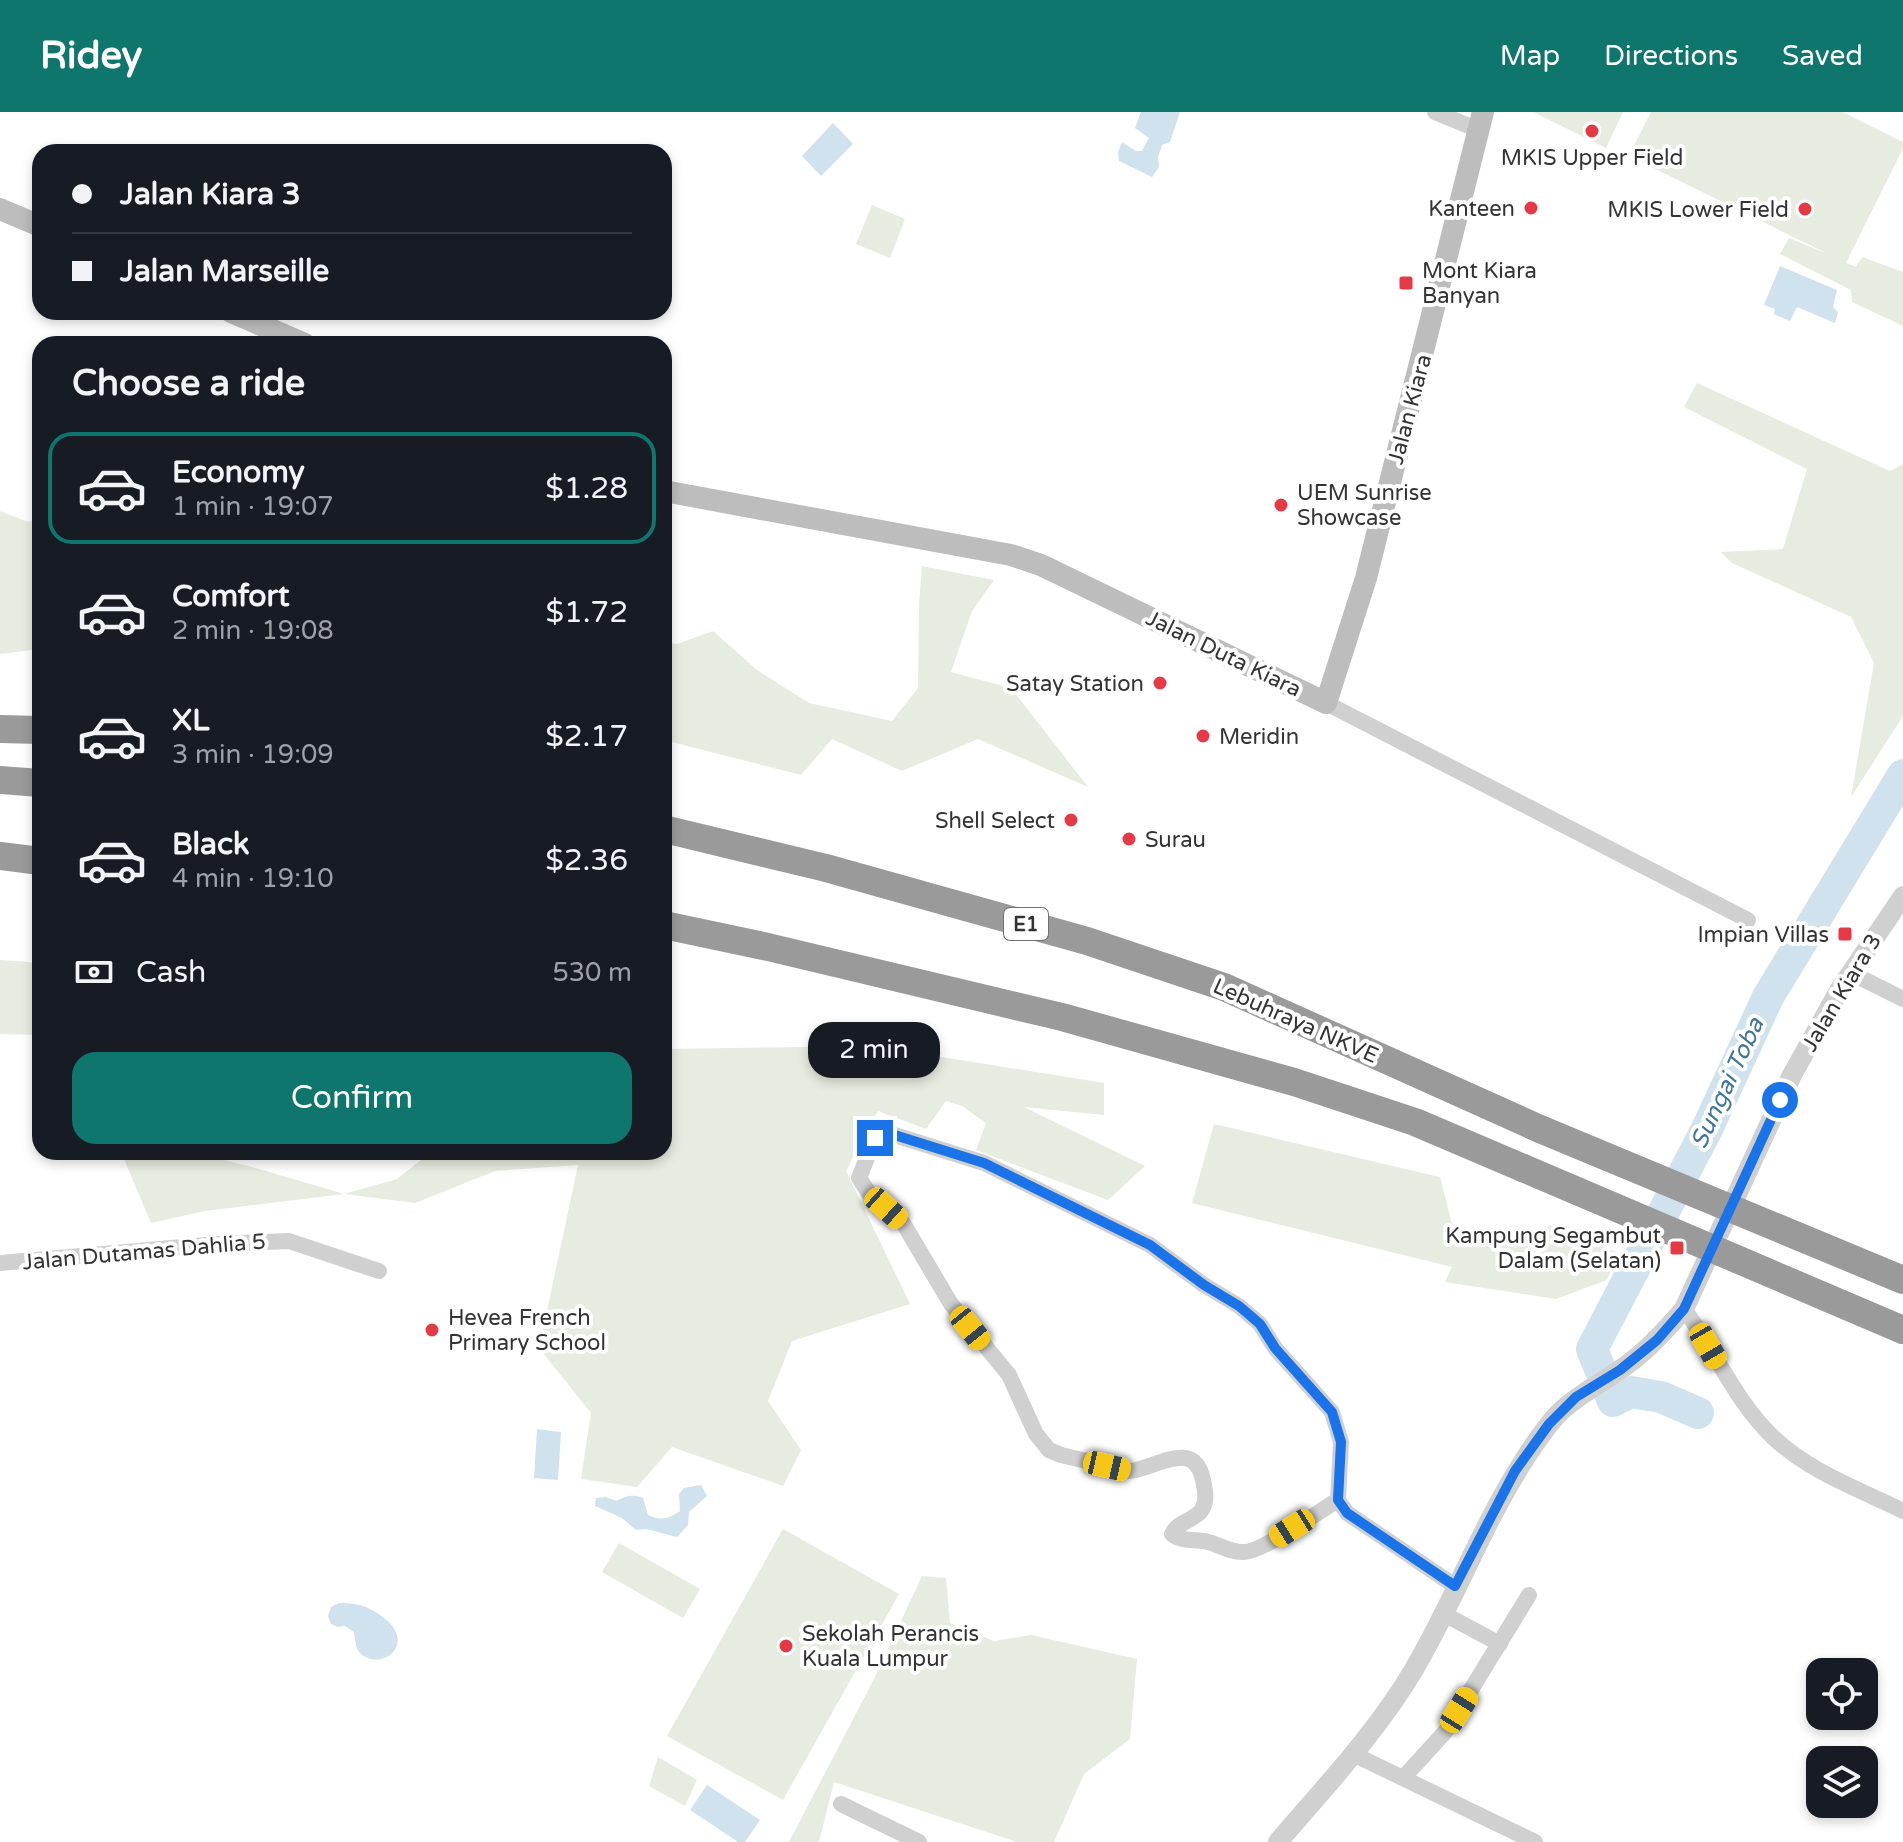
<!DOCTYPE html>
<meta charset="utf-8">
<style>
body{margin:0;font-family:"Varela Round",sans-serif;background:#242831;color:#f1f3f6;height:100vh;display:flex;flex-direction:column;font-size:30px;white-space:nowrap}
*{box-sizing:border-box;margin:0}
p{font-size:26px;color:#9ea1a6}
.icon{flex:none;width:44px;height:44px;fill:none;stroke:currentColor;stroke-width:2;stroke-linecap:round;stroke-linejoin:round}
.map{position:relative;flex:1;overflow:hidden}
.sheet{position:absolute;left:32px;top:224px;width:640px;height:824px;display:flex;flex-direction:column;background:#171b24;border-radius:24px;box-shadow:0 4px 12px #0003}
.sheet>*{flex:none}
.banner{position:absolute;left:32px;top:32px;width:640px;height:176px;border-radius:24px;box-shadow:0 4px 12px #0003;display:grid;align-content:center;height:176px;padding:0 40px;background:#171b24}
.controls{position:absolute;left:1806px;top:1546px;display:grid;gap:16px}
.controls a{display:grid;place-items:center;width:72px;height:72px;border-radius:16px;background:#171b24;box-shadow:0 4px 12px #0003;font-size:40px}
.end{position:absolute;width:36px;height:36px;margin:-18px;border:10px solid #1a73e8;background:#fff;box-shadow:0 0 0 4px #fff}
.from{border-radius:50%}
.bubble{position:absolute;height:56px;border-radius:24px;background:#171b24;box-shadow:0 4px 12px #0003;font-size:26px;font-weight:600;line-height:56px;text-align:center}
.car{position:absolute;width:24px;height:48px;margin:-24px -12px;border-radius:10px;box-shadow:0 0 6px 2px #0007;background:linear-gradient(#f5c518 24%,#345 0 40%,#f5c518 0 76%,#345 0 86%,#f5c518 0)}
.banner b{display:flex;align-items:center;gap:28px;height:76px;font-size:30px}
.banner b+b{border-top:2px solid #363941}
.banner i{width:20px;height:20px;background:#f1f3f6}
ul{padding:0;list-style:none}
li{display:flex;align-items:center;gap:24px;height:112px;margin:0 16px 12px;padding:0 24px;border:4px solid transparent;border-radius:24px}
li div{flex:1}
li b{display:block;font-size:30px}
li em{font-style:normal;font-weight:600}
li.on{border-color:#0f766e}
li>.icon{width:72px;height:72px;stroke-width:1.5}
h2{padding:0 40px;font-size:36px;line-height:96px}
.pay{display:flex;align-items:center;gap:20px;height:88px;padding:0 40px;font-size:30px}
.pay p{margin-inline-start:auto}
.button{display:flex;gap:16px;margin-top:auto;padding:16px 40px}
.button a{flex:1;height:92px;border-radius:24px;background:#0f766e;color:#fff;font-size:32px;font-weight:600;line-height:92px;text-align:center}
header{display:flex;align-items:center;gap:48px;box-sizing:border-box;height:112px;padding:0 40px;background:#0f766e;color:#fff}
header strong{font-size:38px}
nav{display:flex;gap:44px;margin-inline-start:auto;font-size:28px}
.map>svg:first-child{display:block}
.green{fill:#e6ecdf}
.water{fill:#cfe2ee}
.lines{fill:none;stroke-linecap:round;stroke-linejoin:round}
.river{stroke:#cfe2ee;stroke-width:32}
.minor{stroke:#d0d0d0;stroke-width:16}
.tertiary{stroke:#d0d0d0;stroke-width:20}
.secondary{stroke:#bdbdbd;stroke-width:22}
.motorway{stroke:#9a9a9a;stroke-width:28}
.motorway-bridge{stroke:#9a9a9a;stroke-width:28}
.route{stroke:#1a73e8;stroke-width:10}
.poi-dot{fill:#e63946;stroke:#fff;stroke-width:3}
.labels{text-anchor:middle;stroke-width:8;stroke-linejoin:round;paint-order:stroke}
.shield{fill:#fff;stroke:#707070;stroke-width:2}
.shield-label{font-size:20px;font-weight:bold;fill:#333}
.poi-label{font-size:22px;fill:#333;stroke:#fff;text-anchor:end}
.street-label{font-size:22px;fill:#333;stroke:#fff}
.water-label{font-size:24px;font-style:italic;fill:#3f7597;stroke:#fff}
</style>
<header>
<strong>Ridey</strong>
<nav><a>Map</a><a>Directions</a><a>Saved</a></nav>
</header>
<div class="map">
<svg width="1903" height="1730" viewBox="0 0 1903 1730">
<rect width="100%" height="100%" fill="#fff"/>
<path class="green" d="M1533 0H1623L1606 36Z
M1651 0H1843L1903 30V36L1846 151 1856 155 1862 145 1903 160V214L1852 190 1851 178 1780 142 1789 126 1828 142 1629 44Z
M872 93 905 107 890 146 856 132Z
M1697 271 1890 359 1903 352V604L1851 685 1874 551 1851 505 1732 451 1721 440 1783 437 1807 357 1684 295Z
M0 399 28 410 40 406V537L0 542Z
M922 454 994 468 972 499 951 560 1011 576 1088 675 978 627 902 659 832 627 801 663 664 628V530L677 532 713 519 757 558 809 591 892 609 918 576 919 493Z
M0 848 30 850 40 854V923L0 922Z
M874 934 1104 971V1003L1024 995 1145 1054 1108 1088 976 1038 986 1011 962 994 946 989 926 1017 878 999 846 1059 910 1192 792 1229 768 1289 801 1338 783 1374 672 1335 637 1375 581 1367 591 1301 539 1236 578 1053 495 1059 415 1091 344 1082 205 1099 151 1111 121 1040H192L252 1055 344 1082 397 1067 431 1040H664V937Z
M1214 1012 1440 1065 1453 1116 1532 1130 1550 1113 1619 1141 1607 1168 1556 1187 1445 1170 1452 1155 1192 1091Z
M783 1417 899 1482 783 1688 667 1624Z
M619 1431 700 1477 683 1506 602 1460Z
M922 1464 946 1466 950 1511 994 1529 1031 1523 1137 1547 1130 1627 1084 1662 1054 1730H1017L834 1670 819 1730H789L873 1569Z
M658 1645 697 1668 685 1694 649 1674Z"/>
<path class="water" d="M1141 0H1180L1170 30 1162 33 1158 45 1159 55 1152 65 1119 49 1118 40 1122 30 1136 39H1142L1149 26 1135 16Z
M833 11 853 32 821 64 802 44Z
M1780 154 1837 178 1833 195 1838 200 1835 211 1797 195 1790 209 1774 202 1775 197 1764 193Z
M537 1317 561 1320 558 1368 534 1366Z
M701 1373 707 1384 689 1400 688 1413 677 1425 646 1417 636 1418 622 1406 595 1394 596 1386 606 1385 616 1389C627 1384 632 1382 643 1386L648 1403C661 1409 668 1407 680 1399L679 1382 684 1376Z
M339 1491C355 1491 366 1493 380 1503 420 1530 383 1559 362 1543 355 1538 355 1527 354 1520L345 1514 338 1515 331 1512 328 1504 331 1495Z
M707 1673 760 1708 745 1730H738L690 1698Z"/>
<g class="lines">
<path class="river" d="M1698 1301 1661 1285 1631 1280 1613 1289 1592 1237 1707 1017 1768 885 1903 663"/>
<path class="minor" d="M1435 0 1479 18
M1326 591 1748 808
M1851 861 1903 887
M0 1151 217 1132 289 1129 379 1159
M1684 1197C1716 1240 1736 1291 1775 1327 1810 1360 1861 1378 1903 1399
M1338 1388C1319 1399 1263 1440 1244 1440 1232 1441 1220 1433 1208 1430 1196 1427 1181 1430 1172 1422 1178 1409 1193 1409 1201 1399 1208 1389 1205 1378 1203 1368 1194 1325 1155 1357 1130 1359L1061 1343 1049 1338 1036 1322 1009 1263 951 1192 903 1111 869 1081 859 1066 875 1026 885 1020 984 1051 1150 1133 1204 1173 1239 1194 1260 1212 1275 1236 1332 1300 1341 1330 1338 1388 1347 1401 1455 1474
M1442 1501 1500 1532
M1353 1642 1535 1730
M1404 1665 1445 1620 1529 1483
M841 1692 919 1730"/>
<path class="tertiary" d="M1278 1730C1325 1675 1376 1621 1413 1559 1461 1478 1489 1391 1547 1315 1566 1289 1592 1277 1618 1259 1643 1243 1664 1220 1684 1197L1792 963 1840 877 1903 784"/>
<path class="secondary" d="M0 97 40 114
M231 200 305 232
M664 379 1011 443 1041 453 1326 591 1366 466 1483 0"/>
<path class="motorway" d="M0 617 40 618
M0 668 40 671
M664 717 826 756 1087 829 1224 875 1540 1017
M0 744 40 749
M664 813 768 835 1062 905 1294 970 1415 1010 1523 1056"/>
<path class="motorway-bridge" d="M1540 1017 1903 1168
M1523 1056 1903 1218"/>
</g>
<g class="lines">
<path class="route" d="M875 1026 885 1020 984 1051 1150 1133 1204 1173 1239 1194 1260 1212 1275 1236 1332 1300 1341 1330 1338 1388 1347 1401 1455 1474 1515 1359 1549 1312 1576 1285 1620 1258 1657 1228 1684 1197 1780 988"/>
</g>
<g class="poi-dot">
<circle cx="1592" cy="19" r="8"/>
<circle cx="1531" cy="96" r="8"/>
<circle cx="1805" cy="97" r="8"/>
<rect x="1398" y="163" width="16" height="16" rx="4"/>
<circle cx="1281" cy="393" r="8"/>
<circle cx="1160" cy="571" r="8"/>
<circle cx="1203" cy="624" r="8"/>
<circle cx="1071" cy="708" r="8"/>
<circle cx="1129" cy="727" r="8"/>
<rect x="1837" y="814" width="16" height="16" rx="4"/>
<rect x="1669" y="1128" width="16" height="16" rx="4"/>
<circle cx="432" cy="1218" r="8"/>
<circle cx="786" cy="1534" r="8"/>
</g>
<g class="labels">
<rect class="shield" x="1004" y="796" width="44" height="32" rx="6"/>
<g class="shield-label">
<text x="1026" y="819">E1</text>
</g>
<g class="poi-label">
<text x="1592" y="53" text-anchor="middle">MKIS Upper Field</text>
<text x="1515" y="104">Kanteen</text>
<text x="1789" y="105">MKIS Lower Field</text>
<text x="1422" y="166" text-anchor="start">Mont Kiara<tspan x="1422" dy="25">Banyan</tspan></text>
<text x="1297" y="388" text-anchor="start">UEM Sunrise<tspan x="1297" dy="25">Showcase</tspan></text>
<text x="1144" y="579">Satay Station</text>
<text x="1219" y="632" text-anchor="start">Meridin</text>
<text x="1055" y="716">Shell Select</text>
<text x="1145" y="735" text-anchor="start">Surau</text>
<text x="1829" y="830">Impian Villas</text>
<text x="1661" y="1131">Kampung Segambut<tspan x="1661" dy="25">Dalam (Selatan)</tspan></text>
<text x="448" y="1213" text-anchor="start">Hevea French<tspan x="448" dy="25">Primary School</tspan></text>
<text x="802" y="1529" text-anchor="start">Sekolah Perancis<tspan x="802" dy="25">Kuala Lumpur</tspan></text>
</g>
<g class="street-label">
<text transform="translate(1409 297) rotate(-75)" y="8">Jalan Kiara</text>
<text transform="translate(1224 541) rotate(26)" y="8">Jalan Duta Kiara</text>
<text transform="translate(1841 880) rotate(-59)" y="8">Jalan Kiara 3</text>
<text transform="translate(1296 908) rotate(24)" y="8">Lebuhraya NKVE</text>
<text transform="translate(144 1139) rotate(-5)" y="8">Jalan Dutamas Dahlia 5</text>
</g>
<g class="water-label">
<text transform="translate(1727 971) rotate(-65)" y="8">Sungai Toba</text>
</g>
</g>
</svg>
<div class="controls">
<a><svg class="icon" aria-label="locate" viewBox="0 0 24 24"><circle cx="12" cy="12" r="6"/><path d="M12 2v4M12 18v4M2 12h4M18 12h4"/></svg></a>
<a><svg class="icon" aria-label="layers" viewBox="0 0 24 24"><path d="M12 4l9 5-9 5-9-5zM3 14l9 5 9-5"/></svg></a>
</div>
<i class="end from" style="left:1780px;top:988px"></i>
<i class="end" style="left:875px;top:1026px"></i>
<div class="bubble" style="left:808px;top:910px;width:132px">2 min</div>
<i class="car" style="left:886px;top:1096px;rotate:132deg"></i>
<i class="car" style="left:970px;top:1216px;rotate:141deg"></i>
<i class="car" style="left:1708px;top:1234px;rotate:150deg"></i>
<i class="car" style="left:1107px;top:1354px;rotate:103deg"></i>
<i class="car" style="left:1292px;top:1416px;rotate:238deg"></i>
<i class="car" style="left:1459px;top:1598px;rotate:32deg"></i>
<div class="banner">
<b><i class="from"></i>Jalan Kiara 3</b>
<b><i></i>Jalan Marseille</b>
</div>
<section class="sheet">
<h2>Choose a ride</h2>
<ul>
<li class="on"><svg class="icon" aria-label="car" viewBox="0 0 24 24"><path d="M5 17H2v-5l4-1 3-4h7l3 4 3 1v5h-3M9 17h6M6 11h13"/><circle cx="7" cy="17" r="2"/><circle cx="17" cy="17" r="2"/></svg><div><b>Economy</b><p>1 min · 19:07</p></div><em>$1.28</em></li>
<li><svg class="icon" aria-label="car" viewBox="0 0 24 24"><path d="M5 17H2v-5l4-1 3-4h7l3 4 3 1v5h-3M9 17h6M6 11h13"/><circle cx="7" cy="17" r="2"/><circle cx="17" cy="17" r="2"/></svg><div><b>Comfort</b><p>2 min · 19:08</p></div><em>$1.72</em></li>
<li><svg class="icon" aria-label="car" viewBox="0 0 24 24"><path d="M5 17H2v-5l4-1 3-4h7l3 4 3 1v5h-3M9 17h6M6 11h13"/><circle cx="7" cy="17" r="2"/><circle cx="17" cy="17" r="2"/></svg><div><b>XL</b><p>3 min · 19:09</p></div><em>$2.17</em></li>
<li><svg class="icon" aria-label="car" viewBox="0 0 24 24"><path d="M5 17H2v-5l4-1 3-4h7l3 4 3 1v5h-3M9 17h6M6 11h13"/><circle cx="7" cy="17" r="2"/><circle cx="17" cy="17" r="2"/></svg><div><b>Black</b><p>4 min · 19:10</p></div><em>$2.36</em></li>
</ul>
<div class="pay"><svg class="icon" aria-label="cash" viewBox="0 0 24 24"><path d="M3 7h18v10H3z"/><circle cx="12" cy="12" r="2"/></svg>Cash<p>530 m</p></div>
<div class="button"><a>Confirm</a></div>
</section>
</div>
